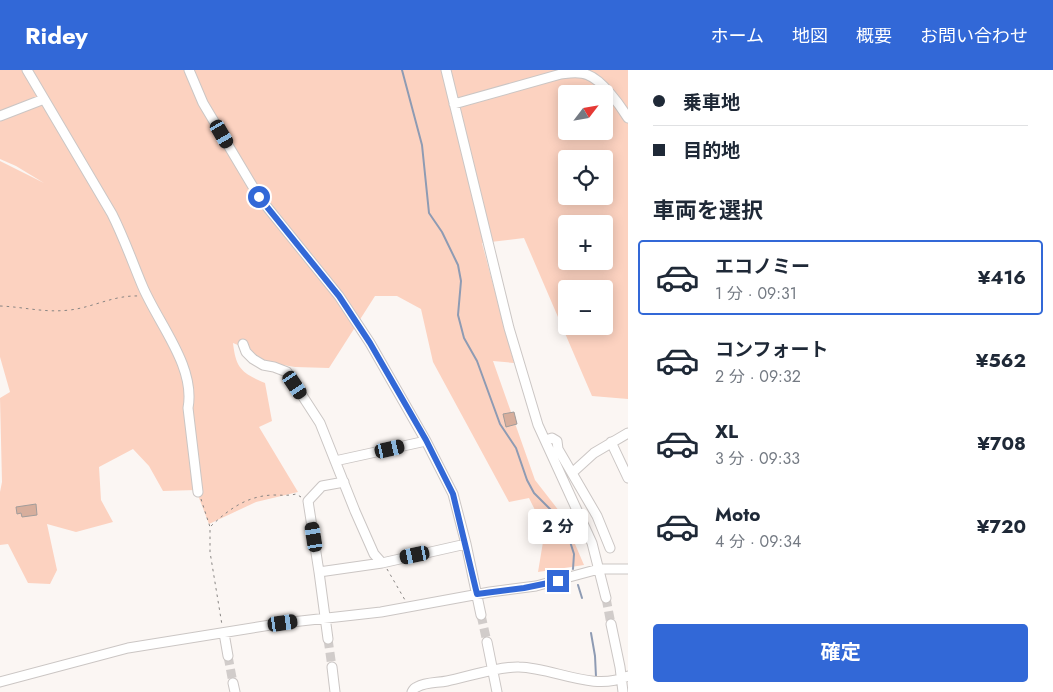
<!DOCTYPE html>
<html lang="ja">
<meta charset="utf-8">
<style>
body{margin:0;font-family:Jost,"Noto Sans JP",sans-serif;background:#f6f6f7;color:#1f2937;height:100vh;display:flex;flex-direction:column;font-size:19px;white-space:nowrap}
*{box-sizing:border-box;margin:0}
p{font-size:16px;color:#747a83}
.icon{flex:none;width:28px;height:28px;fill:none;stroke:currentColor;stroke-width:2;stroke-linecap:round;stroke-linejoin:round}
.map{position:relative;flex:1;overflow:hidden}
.sheet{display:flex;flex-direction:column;background:#fff;width:425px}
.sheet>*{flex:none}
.top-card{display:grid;align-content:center;height:110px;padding:0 25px;background:#fff}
.needle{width:32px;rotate:59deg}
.fabs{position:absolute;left:558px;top:15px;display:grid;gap:10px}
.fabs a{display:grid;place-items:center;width:55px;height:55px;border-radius:5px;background:#fff;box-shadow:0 2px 12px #0003;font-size:25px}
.end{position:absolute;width:22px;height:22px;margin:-11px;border:6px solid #3268d7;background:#fff;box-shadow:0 0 0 2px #fff}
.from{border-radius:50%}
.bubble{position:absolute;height:35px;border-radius:5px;background:#fff;box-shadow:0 2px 12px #0003;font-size:16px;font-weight:700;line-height:35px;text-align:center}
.car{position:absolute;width:15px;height:30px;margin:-15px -8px;border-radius:6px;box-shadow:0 0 4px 1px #0007;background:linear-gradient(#222 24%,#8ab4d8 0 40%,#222 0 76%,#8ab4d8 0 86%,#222 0)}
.top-card b{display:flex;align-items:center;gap:18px;height:48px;font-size:19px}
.top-card b+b{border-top:1px solid #e0e1e3}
.top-card i{width:12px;height:12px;background:#1f2937}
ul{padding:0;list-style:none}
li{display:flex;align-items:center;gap:15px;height:75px;margin:0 10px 8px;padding:0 15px;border:2px solid transparent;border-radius:5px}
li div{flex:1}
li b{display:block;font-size:19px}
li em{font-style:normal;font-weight:700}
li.on{border-color:#3268d7}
li>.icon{width:45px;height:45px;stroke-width:1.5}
h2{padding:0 25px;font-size:22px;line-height:60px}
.cta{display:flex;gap:10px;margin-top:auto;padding:10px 25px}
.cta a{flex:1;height:58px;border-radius:5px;background:#3268d7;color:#fff;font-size:20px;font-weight:700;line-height:58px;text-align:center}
header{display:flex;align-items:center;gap:30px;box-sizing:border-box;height:70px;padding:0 25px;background:#3268d7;color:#fff}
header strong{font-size:24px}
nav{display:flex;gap:28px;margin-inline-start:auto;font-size:18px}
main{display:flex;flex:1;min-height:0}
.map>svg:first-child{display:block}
.green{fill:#fcd2c0;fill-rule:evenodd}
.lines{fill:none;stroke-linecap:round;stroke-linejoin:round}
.stream{stroke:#8e9bb3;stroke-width:2}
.building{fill:#d7ae9c;stroke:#a19c9a}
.minor-tunnel{stroke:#d1ccca;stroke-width:9;stroke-dasharray:9 4.5;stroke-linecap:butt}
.minor-casing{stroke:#cbc6c4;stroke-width:11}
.path{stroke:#888583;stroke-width:1;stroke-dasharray:2.5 4;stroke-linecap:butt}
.minor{stroke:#fff;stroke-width:9}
.route{stroke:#3268d7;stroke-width:6}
</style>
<header>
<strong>Ridey</strong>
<nav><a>ホーム</a><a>地図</a><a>概要</a><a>お問い合わせ</a></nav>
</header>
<main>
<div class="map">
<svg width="628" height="622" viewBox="0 0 628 622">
<rect width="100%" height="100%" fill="#fbf6f3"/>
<path class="green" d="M0 0H628V329L592 326 524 168 482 173 514 293 493 291 535 410 563 446 584 495 538 502 545 460 529 428 509 432 433 292 421 239 397 226H375L329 298 295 297 265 292 250 280 233 273C236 299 242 303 265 313L272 351 259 357 298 422 256 432 209 454 196 420 163 421 149 396 133 379 99 397 101 430 113 452 76 462 47 454 57 500 50 514 28 513 8 474 0 475V422L2 412 0 328 10 322 0 287V91L44 113 16 96 0 89ZM566 24H604V61H566ZM566 89H604V126H566ZM566 154H604V191H566ZM566 219H604V256H566Z"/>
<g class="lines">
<path class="stream" d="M402 0 422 75 429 143 442 162 458 195 461 211 458 245 464 268 477 291 500 354 516 378 527 410 534 423 557 446 566 459 574 484 573 499
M578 515 582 528
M591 563 595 586 596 607"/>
</g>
<path class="building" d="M514 342 517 354 506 357 503 344Z
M36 434 37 445 22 447 21 443 17 444 16 437Z"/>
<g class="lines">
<path class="minor-tunnel" d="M606 528 611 554
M481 545 487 572
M328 569 332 597
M228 586 233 613"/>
<defs>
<path id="minor" d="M27 0 112 144C124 168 132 191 142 215 157 252 196 296 188 338L198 422
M189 0 203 33 259 127 339 226 370 273 426 371 453 424 466 474 481 545
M446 0 509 258 538 355 592 473 606 528
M454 34 561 4C570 3 579 1 588 5 602 10 620 35 628 48
M0 46 44 29
M243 274 246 282 253 289 263 295 274 297 287 302 320 353 355 441 374 484 382 493
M546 370 552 368 557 371 558 379 597 446 610 478
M611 372 628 408
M335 391 426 371
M572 403 594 383 628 363
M319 502 308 431 322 416 344 412
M611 554 620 597 623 622
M224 563 228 586
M328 569 319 502 382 493 466 474
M487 572 497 622
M332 597 335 622
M0 612 128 578 283 553 381 542 490 522 536 516 599 499H628
M233 613 235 622
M412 622C413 620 414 618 417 617 426 612 437 613 447 611 467 607 500 596 519 597 555 598 593 622 628 606"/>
</defs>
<use href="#minor" class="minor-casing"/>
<path class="path" d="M0 236C25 237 44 243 70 240 94 237 114 225 139 226
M201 429 210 457V482L222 555
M211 456C229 439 247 426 273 425 281 425 288 426 296 424L301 427
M387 499 405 530"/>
<use href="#minor" class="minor"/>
</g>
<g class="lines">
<path class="route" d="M259 127 339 226 370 273 426 370 453 424 477 524 524 518 558 511"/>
</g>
</svg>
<div class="fabs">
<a><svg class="needle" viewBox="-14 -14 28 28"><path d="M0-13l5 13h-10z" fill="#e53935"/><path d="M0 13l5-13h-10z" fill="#747a83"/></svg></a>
<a><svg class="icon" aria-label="locate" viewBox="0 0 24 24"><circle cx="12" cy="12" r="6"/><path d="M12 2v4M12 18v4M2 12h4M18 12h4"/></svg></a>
<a>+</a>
<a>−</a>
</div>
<i class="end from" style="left:259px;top:127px"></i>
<i class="end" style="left:558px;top:511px"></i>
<div class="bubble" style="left:528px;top:439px;width:60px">2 分</div>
<i class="car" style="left:222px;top:64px;rotate:150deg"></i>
<i class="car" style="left:295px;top:315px;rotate:146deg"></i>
<i class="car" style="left:390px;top:379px;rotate:77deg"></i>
<i class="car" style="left:314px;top:467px;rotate:351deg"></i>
<i class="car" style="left:415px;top:485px;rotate:258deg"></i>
<i class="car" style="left:283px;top:553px;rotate:82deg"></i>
</div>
<section class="sheet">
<div class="top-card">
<b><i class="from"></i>乗車地</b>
<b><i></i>目的地</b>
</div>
<h2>車両を選択</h2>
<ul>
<li class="on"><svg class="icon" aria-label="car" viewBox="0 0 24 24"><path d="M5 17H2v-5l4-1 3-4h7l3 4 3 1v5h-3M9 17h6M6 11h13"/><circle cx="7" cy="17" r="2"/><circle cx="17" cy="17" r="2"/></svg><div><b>エコノミー</b><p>1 分 · 09:31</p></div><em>¥416</em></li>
<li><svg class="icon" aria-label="car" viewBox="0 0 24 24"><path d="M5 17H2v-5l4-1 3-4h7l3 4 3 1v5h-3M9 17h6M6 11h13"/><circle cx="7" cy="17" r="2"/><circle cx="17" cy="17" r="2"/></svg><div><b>コンフォート</b><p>2 分 · 09:32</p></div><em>¥562</em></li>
<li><svg class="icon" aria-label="car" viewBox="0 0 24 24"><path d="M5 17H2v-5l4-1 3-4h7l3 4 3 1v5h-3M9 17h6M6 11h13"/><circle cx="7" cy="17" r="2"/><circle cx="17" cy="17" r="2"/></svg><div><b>XL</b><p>3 分 · 09:33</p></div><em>¥708</em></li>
<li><svg class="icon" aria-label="car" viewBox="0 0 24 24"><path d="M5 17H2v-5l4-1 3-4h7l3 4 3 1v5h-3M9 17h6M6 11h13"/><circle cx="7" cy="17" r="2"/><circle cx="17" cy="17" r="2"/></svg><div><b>Moto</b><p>4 分 · 09:34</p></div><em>¥720</em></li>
</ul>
<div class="cta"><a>確定</a></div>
</section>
</main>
